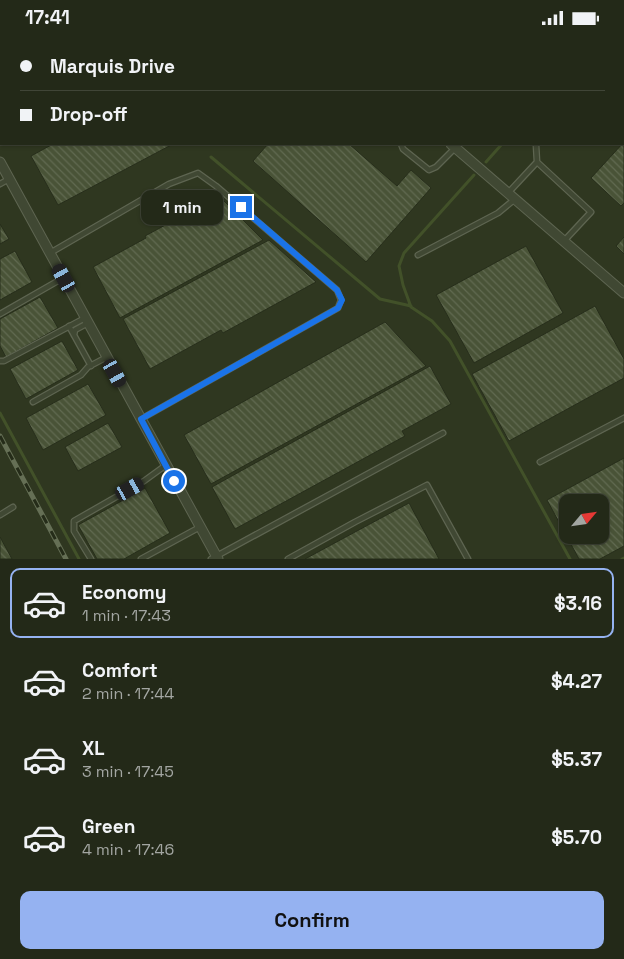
<!DOCTYPE html>
<meta charset="utf-8">
<style>
body{margin:0;font-family:"Space Grotesk",sans-serif;background:#2b3121;color:#f1f3f6;height:100vh;display:flex;flex-direction:column;font-size:19px;white-space:nowrap}
*{box-sizing:border-box;margin:0}
p{font-size:16px;color:#a3a6a2}
.icon{flex:none;width:28px;height:28px;fill:none;stroke:currentColor;stroke-width:2;stroke-linecap:round;stroke-linejoin:round}
.map{position:relative;height:524px;overflow:hidden}
.sheet{display:flex;flex-direction:column;background:#232918;flex:1}
.sheet>*{flex:none}
.banner{position:absolute;left:0px;top:0px;width:625px;height:110px;box-shadow:0 1px 4px #0004,0 0 0 1px #404537;display:grid;align-content:center;height:110px;padding:0 20px;background:#232918}
.needle{width:32px;rotate:61deg}
.fabs{position:absolute;left:559px;top:459px;display:grid;gap:10px}
.fabs a{display:grid;place-items:center;width:50px;height:50px;border-radius:10px;background:#232918;box-shadow:0 1px 4px #0004,0 0 0 1px #404537;font-size:25px}
.end{position:absolute;width:22px;height:22px;margin:-11px;border:6px solid #1a73e8;background:#fff;box-shadow:0 0 0 2px #fff}
.from{border-radius:50%}
.bubble{position:absolute;height:35px;border-radius:10px;background:#232918;box-shadow:0 1px 4px #0004,0 0 0 1px #404537;font-size:16px;font-weight:800;line-height:35px;text-align:center}
.car{position:absolute;width:15px;height:30px;margin:-15px -8px;border-radius:6px;box-shadow:0 0 4px 1px #0007;background:linear-gradient(#222 24%,#8ab4d8 0 40%,#222 0 76%,#8ab4d8 0 86%,#222 0)}
.banner b{display:flex;align-items:center;gap:18px;height:48px;font-size:19px}
.banner b+b{border-top:1px solid #404537}
.banner i{width:12px;height:12px;background:#f1f3f6}
ul{padding:9px 0 0;list-style:none}
li{display:flex;align-items:center;gap:15px;height:70px;margin:0 10px 8px;padding:0 10px;border:2px solid transparent;border-radius:10px}
li div{flex:1}
li b{display:block;font-size:19px}
li em{font-style:normal;font-weight:800}
li.current{border-color:#95b2f1}
li>.icon{width:45px;height:45px;stroke-width:1.5}
.button{display:flex;gap:10px;margin-top:auto;padding:10px 20px}
.button a{flex:1;height:58px;border-radius:10px;background:#95b2f1;color:#111;font-size:20px;font-weight:800;line-height:58px;text-align:center}
.status{display:flex;justify-content:space-between;align-items:center;height:35px;padding:0 25px;background:#232918;direction:ltr}
.status svg{height:14px;fill:currentColor}
.map>svg:first-child{display:block}
.lines{fill:none;stroke-linecap:round;stroke-linejoin:round}
.stream{stroke:#425129;stroke-width:3}
.building{fill:url(#building-back-hatch);stroke:#272e1b;fill-rule:evenodd}
.lane-casing{stroke:#5e6551;stroke-width:7}
.street-casing{stroke:#5e6551;stroke-width:11}
.lane{stroke:#404833;stroke-width:4.5}
.street{stroke:#404833;stroke-width:9}
.rail-casing{stroke:#656f55;stroke-width:5}
.rail{stroke:#252c19;stroke-width:3;stroke-dasharray:9;stroke-linecap:butt}
.route{stroke:#1a73e8;stroke-width:6}
</style>
<div class="status"><b>17:41</b><svg viewBox="0 0 49 12"><path d="M0 12V9h3v3zM5 12V6h3v6zM10 12V3h3v9zM15 12V0h3v12zM26 1h20v11H26zM47 4h2v5h-2z"/></svg></div>
<div class="map">
<svg width="624" height="524" viewBox="0 0 624 524">
<defs>
<pattern id="building-back-hatch" width="6" height="6" patternUnits="userSpaceOnUse" patternTransform="scale(1.25)"><rect width="6" height="6" fill="#495337"/><path d="M-1 5l2 2M0 0l6 6M5-1l2 2" fill="none" stroke="#616a51"/></pattern>
</defs>
<rect width="100%" height="100%" fill="#2f3720"/>
<g class="lines">
<path class="stream" d="M599 1 600 0
M211 122 380 264 411 271
M486 127 502 109
M474 140 404 218 399 231 403 250 411 272 432 286 450 306 570 524
M0 378 79 524
M622 524 624 523"/>
</g>
<path class="building" d="M140 0H229L230 1H140Z
M404 0H521L520 1Z
M624 107V168L621 171 591 143Z
M53 109H173L58 170 31 121Z
M268 109H349L397 151 411 135 431 153 366 227 253 126Z
M219 161 263 205 120 283 93 232 146 203 145 201Z
M0 189 9 204 0 209Z
M624 202V219L616 211Z
M269 205 316 247 223 298 221 295 150 334 123 284Z
M526 211 563 278 474 328 436 260Z
M15 216 32 247 0 265V224Z
M40 262 58 293 6 322 0 311V284Z
M595 271 624 324V343L509 406 472 339Z
M385 287 426 331 211 449 184 400Z
M62 306 78 335 26 364 10 334Z
M430 331 451 369 402 396 405 401 235 494 212 452Z
M88 349 106 380 43 415 26 383Z
M108 388 122 412 78 436 65 412Z
M624 423V511L600 524H579L547 465ZM568 468H600V500H568Z
M145 453 170 498 124 524H97L78 490Z
M409 468 439 524H305L368 490Z
M0 502 12 524H0Z"/>
<g class="lines">
<defs>
<path id="lane" d="M375 0 376 1
M282 1 283 0
M572 1 573 0
M0 52 1 54
M401 109 403 114 429 135 436 132 459 109
M537 127 591 177 564 206
M0 149 9 144
M508 158 537 127 536 110 537 109
M50 218 169 149 198 138 216 151 337 255 341 265 338 273 141 384
M418 220 498 178 515 164
M0 279 63 243
M69 291 91 331
M74 300 75 295 88 288
M0 326H4L85 283
M33 367 81 340 88 332 107 322
M540 427 624 383
M0 480 13 472
M91 524 74 496V486L144 446 166 430
M141 524 200 492
M211 524 443 398
M288 524 355 487 427 450 468 524"/>
<path id="street" d="M325 0 327 1
M451 109 624 258
M0 127 218 524"/>
</defs>
<use href="#lane" class="lane-casing"/>
<use href="#street" class="street-casing"/>
<use href="#lane" class="lane"/>
<use href="#street" class="street"/>
<defs>
<path id="rail" d="M116 0V1
M0 401 66 524"/>
</defs>
<use href="#rail" class="rail-casing"/>
<use href="#rail" class="rail"/>
</g>
<g class="lines">
<path class="route" d="M174 446 141 384 338 273 342 265 337 255 241 172"/>
</g>
</svg>
<div class="fabs">
<a><svg class="needle" viewBox="-14 -14 28 28"><path d="M0-13l5 13h-10z" fill="#e53935"/><path d="M0 13l5-13h-10z" fill="#a3a6a2"/></svg></a>
</div>
<i class="end from" style="left:174px;top:446px"></i>
<i class="end" style="left:241px;top:172px"></i>
<div class="bubble" style="left:141px;top:155px;width:82px">1 min</div>
<i class="car" style="left:64px;top:243px;rotate:331deg"></i>
<i class="car" style="left:115px;top:338px;rotate:151deg"></i>
<i class="car" style="left:130px;top:454px;rotate:61deg"></i>
<div class="banner">
<b><i class="from"></i>Marquis Drive</b>
<b><i></i>Drop-off</b>
</div>
</div>
<section class="sheet">
<ul>
<li class="current"><svg class="icon" aria-label="car" viewBox="0 0 24 24"><path d="M5 17H2v-5l4-1 3-4h7l3 4 3 1v5h-3M9 17h6M6 11h13"/><circle cx="7" cy="17" r="2"/><circle cx="17" cy="17" r="2"/></svg><div><b>Economy</b><p>1 min · 17:43</p></div><em>$3.16</em></li>
<li><svg class="icon" aria-label="car" viewBox="0 0 24 24"><path d="M5 17H2v-5l4-1 3-4h7l3 4 3 1v5h-3M9 17h6M6 11h13"/><circle cx="7" cy="17" r="2"/><circle cx="17" cy="17" r="2"/></svg><div><b>Comfort</b><p>2 min · 17:44</p></div><em>$4.27</em></li>
<li><svg class="icon" aria-label="car" viewBox="0 0 24 24"><path d="M5 17H2v-5l4-1 3-4h7l3 4 3 1v5h-3M9 17h6M6 11h13"/><circle cx="7" cy="17" r="2"/><circle cx="17" cy="17" r="2"/></svg><div><b>XL</b><p>3 min · 17:45</p></div><em>$5.37</em></li>
<li><svg class="icon" aria-label="car" viewBox="0 0 24 24"><path d="M5 17H2v-5l4-1 3-4h7l3 4 3 1v5h-3M9 17h6M6 11h13"/><circle cx="7" cy="17" r="2"/><circle cx="17" cy="17" r="2"/></svg><div><b>Green</b><p>4 min · 17:46</p></div><em>$5.70</em></li>
</ul>
<div class="button"><a>Confirm</a></div>
</section>
